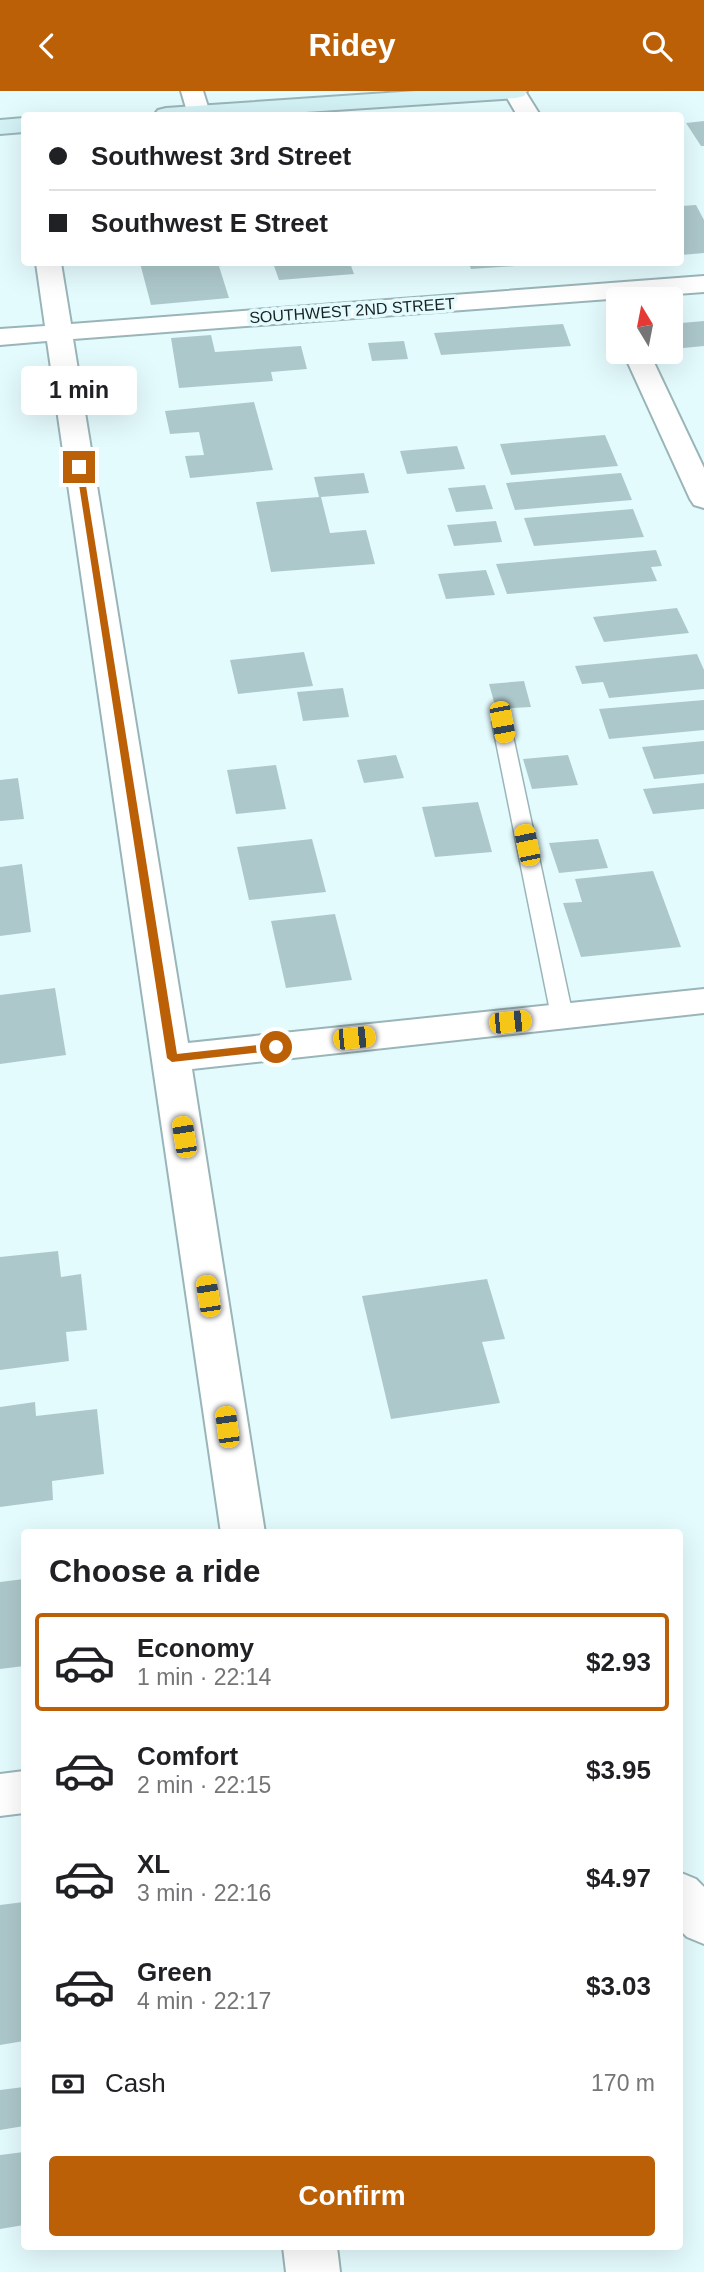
<!DOCTYPE html>
<meta charset="utf-8">
<style>
body{margin:0;font-family:Arial,sans-serif;background:#f2f2f2;color:#202124;height:100vh;display:flex;flex-direction:column;font-size:26px;white-space:nowrap}
*{box-sizing:border-box;margin:0}
p{font-size:23px;color:#757577}
.icon{flex:none;width:38px;height:38px;fill:none;stroke:currentColor;stroke-width:2;stroke-linecap:round;stroke-linejoin:round}
.map{position:relative;flex:1;overflow:hidden}
.details{position:absolute;left:21px;top:1438px;width:662px;height:721px;display:flex;flex-direction:column;background:#fff;border-radius:7px;box-shadow:0 7px 28px #0002}
.details>*{flex:none}
.banner{position:absolute;left:21px;top:21px;width:663px;height:154px;border-radius:7px;box-shadow:0 7px 28px #0002;display:grid;align-content:center;height:154px;padding:0 28px;background:#fff}
.needle{width:46px;rotate:350deg}
.fabs{position:absolute;left:606px;top:196px;display:grid;gap:14px}
.fabs a{display:grid;place-items:center;width:77px;height:77px;border-radius:7px;background:#fff;box-shadow:0 7px 28px #0002;font-size:35px}
.end{position:absolute;width:32px;height:32px;margin:-16px;border:9px solid #bb6006;background:#fff;box-shadow:0 0 0 4px #fff}
.from{border-radius:50%}
.bubble{position:absolute;height:49px;border-radius:7px;background:#fff;box-shadow:0 7px 28px #0002;font-size:23px;font-weight:700;line-height:49px;text-align:center}
.car{position:absolute;width:21px;height:42px;margin:-21px -10px;border-radius:9px;box-shadow:0 0 5px 2px #0007;background:linear-gradient(#f5c518 24%,#345 0 40%,#f5c518 0 76%,#345 0 86%,#f5c518 0)}
.banner b{display:flex;align-items:center;gap:24px;height:66px;font-size:26px}
.banner b+b{border-top:2px solid #e0e0e0}
.banner i{width:18px;height:18px;background:#202124}
ul{padding:0;list-style:none}
li{display:flex;align-items:center;gap:21px;height:98px;margin:0 14px 10px;padding:0 14px;border:4px solid transparent;border-radius:7px}
li div{flex:1}
li b{display:block;font-size:26px}
li em{font-style:normal;font-weight:700}
li.active{border-color:#bb6006}
li>.icon{width:63px;height:63px;stroke-width:1.5}
h2{padding:0 28px;font-size:32px;line-height:84px}
.pay{display:flex;align-items:center;gap:18px;height:77px;padding:0 28px;font-size:26px}
.pay p{margin-inline-start:auto}
.primary-button{display:flex;gap:14px;margin-top:auto;padding:14px 28px}
.primary-button a{flex:1;height:80px;border-radius:7px;background:#bb6006;color:#fff;font-size:28px;font-weight:700;line-height:80px;text-align:center}
header{display:flex;justify-content:space-between;align-items:center;height:91px;padding:0 28px;background:#bb6006;color:#fff;font-size:32px;font-weight:700}
.map>svg:first-child{display:block}
.building{fill:#adc8cb}
.lines{fill:none;stroke-linecap:round;stroke-linejoin:round}
.lane-casing{stroke:#9ab5b8;stroke-width:3}
.street-casing{stroke:#9ab5b8;stroke-width:4}
.secondary-casing{stroke:#9ab5b8;stroke-width:4}
.lane{fill:#fff;fill-rule:evenodd}
.street{fill:#fff;fill-rule:evenodd}
.secondary{fill:#d3f2f5;fill-rule:evenodd}
.route{fill:#bb6006}
.labels{text-anchor:middle;stroke-width:7;stroke-linejoin:round;paint-order:stroke}
.far-street-label{font-size:16px;fill:#182224;stroke:#e4fbfe}
</style>
<header><svg class="icon" aria-label="back" viewBox="0 0 24 24"><path d="M15 5l-7 7 7 7"/></svg>Ridey<svg class="icon" aria-label="search" viewBox="0 0 24 24"><circle cx="10" cy="10" r="6"/><path d="M15 15l6 6"/></svg></header>
<div class="map">
<svg width="704" height="2181" viewBox="0 0 704 2181">
<rect width="100%" height="100%" fill="#e4fbfe"/>
<path class="building" d="M704 30V55H701L686 32Z
M696 114 704 129V162L681 164V115Z
M140 172H218L229 207 151 214Z
M273 172H350L354 183 279 189Z
M469 172H529L530 174 471 178Z
M704 230V255L683 257 670 233Z
M563 233 571 255 441 264 434 242Z
M211 244 215 261 301 255 307 278 271 281 273 290 179 297 171 247Z
M404 250 408 268 372 270 368 252Z
M254 311 273 379 190 387 185 365 204 364 199 341 170 343 165 320Z
M605 344 618 375 511 384 500 353Z
M457 355 465 378 407 383 400 360Z
M364 382 369 402 321 406 330 442 366 439 375 473 271 481 256 411 319 406 314 386Z
M621 382 632 409 515 419 506 392Z
M485 394 493 418 456 421 448 397Z
M633 418 644 446 534 455 524 427Z
M496 430 502 451 454 455 447 434Z
M656 459 662 475 651 476 657 490 507 503 496 473Z
M486 479 495 504 446 508 438 483Z
M677 517 689 542 604 551 593 526Z
M304 561 313 595 238 603 230 569Z
M697 563 704 579V598L609 607 603 591 582 593 575 575Z
M524 590 531 616 496 618 489 593Z
M343 597 349 626 303 630 297 601Z
M704 609V639L609 648 599 618Z
M704 650V683L654 688 642 656Z
M396 664 404 687 364 692 357 669Z
M568 664 578 694 532 698 523 668Z
M276 674 286 718 236 723 227 679Z
M18 687 24 728 0 730V689Z
M704 692V718L653 723 643 698Z
M478 711 492 761 435 766 422 716Z
M312 748 326 801 249 809 237 756Z
M598 748 608 777 559 782 549 752Z
M22 773 31 841 0 845V776Z
M653 780 681 856 581 866 563 812 582 811 575 788Z
M335 823 352 889 286 897 271 830Z
M55 897 66 964 0 973V904Z
M58 1160 61 1186 81 1183 87 1239 66 1241 69 1270 0 1279V1166Z
M487 1188 505 1248 482 1251 500 1312 391 1328 362 1205Z
M35 1311 36 1325 97 1318 104 1383 52 1390 53 1409 0 1416V1316Z
M24 1488V1575L0 1578V1491Z
M24 1811V1950L0 1954V1814Z
M24 1996V2035L0 2039V1999Z
M24 2061V2134L0 2138V2064Z"/>
<g class="lines">
<defs>
<path id="lane" d="M501 625 510 631 573 925 570 930 562 932 554 930 551 925 492 631Z"/>
<path id="street" d="M181 0H203L210 22 208 24H188Z
M503 0H525L540 24H517Z
M36 172H61L71 233 704 185V201L73 248 188 952 704 898V922L192 978 265 1442H221L47 250 0 254V238L45 235Z
M623 261H649L704 377V417L694 414 690 408Z
M24 1680V1722L0 1725V1683Z
M679 1781 696 1788 704 1796V1853L687 1846 679 1838Z
M283 2156H337L340 2181H286Z"/>
<path id="secondary" d="M416 0H527L524 5 516 7 260 24H154L158 19 166 17Z
M24 27V41L0 43V29Z"/>
</defs>
<use href="#lane" class="lane-casing"/>
<use href="#street" class="street-casing"/>
<use href="#secondary" class="secondary-casing"/>
<use href="#lane" class="lane"/>
<use href="#street" class="street"/>
<use href="#secondary" class="secondary"/>
</g>
<path class="route" d="M76 374 83 376 177 963 276 952 282 956 280 959 172 971 167 967Z"/>
<g class="labels">
<g class="far-street-label">
<text transform="translate(352 219) rotate(-4)" y="6">SOUTHWEST 2ND STREET</text>
</g>
</g>
</svg>
<div class="fabs">
<a><svg class="needle" viewBox="-14 -14 28 28"><path d="M0-13l5 13h-10z" fill="#e53935"/><path d="M0 13l5-13h-10z" fill="#757577"/></svg></a>
</div>
<i class="end from" style="left:276px;top:956px"></i>
<i class="end" style="left:79px;top:376px"></i>
<div class="bubble" style="left:21px;top:275px;width:116px">1 min</div>
<i class="car" style="left:502px;top:631px;rotate:169deg"></i>
<i class="car" style="left:527px;top:754px;rotate:348deg"></i>
<i class="car" style="left:510px;top:931px;rotate:84deg"></i>
<i class="car" style="left:354px;top:947px;rotate:84deg"></i>
<i class="car" style="left:184px;top:1046px;rotate:351deg"></i>
<i class="car" style="left:208px;top:1205px;rotate:351deg"></i>
<i class="car" style="left:227px;top:1336px;rotate:352deg"></i>
<div class="banner">
<b><i class="from"></i>Southwest 3rd Street</b>
<b><i></i>Southwest E Street</b>
</div>
<section class="details">
<h2>Choose a ride</h2>
<ul>
<li class="active"><svg class="icon" aria-label="car" viewBox="0 0 24 24"><path d="M5 17H2v-5l4-1 3-4h7l3 4 3 1v5h-3M9 17h6M6 11h13"/><circle cx="7" cy="17" r="2"/><circle cx="17" cy="17" r="2"/></svg><div><b>Economy</b><p>1 min · 22:14</p></div><em>$2.93</em></li>
<li><svg class="icon" aria-label="car" viewBox="0 0 24 24"><path d="M5 17H2v-5l4-1 3-4h7l3 4 3 1v5h-3M9 17h6M6 11h13"/><circle cx="7" cy="17" r="2"/><circle cx="17" cy="17" r="2"/></svg><div><b>Comfort</b><p>2 min · 22:15</p></div><em>$3.95</em></li>
<li><svg class="icon" aria-label="car" viewBox="0 0 24 24"><path d="M5 17H2v-5l4-1 3-4h7l3 4 3 1v5h-3M9 17h6M6 11h13"/><circle cx="7" cy="17" r="2"/><circle cx="17" cy="17" r="2"/></svg><div><b>XL</b><p>3 min · 22:16</p></div><em>$4.97</em></li>
<li><svg class="icon" aria-label="car" viewBox="0 0 24 24"><path d="M5 17H2v-5l4-1 3-4h7l3 4 3 1v5h-3M9 17h6M6 11h13"/><circle cx="7" cy="17" r="2"/><circle cx="17" cy="17" r="2"/></svg><div><b>Green</b><p>4 min · 22:17</p></div><em>$3.03</em></li>
</ul>
<div class="pay"><svg class="icon" aria-label="cash" viewBox="0 0 24 24"><path d="M3 7h18v10H3z"/><circle cx="12" cy="12" r="2"/></svg>Cash<p>170 m</p></div>
<div class="primary-button"><a>Confirm</a></div>
</section>
</div>
